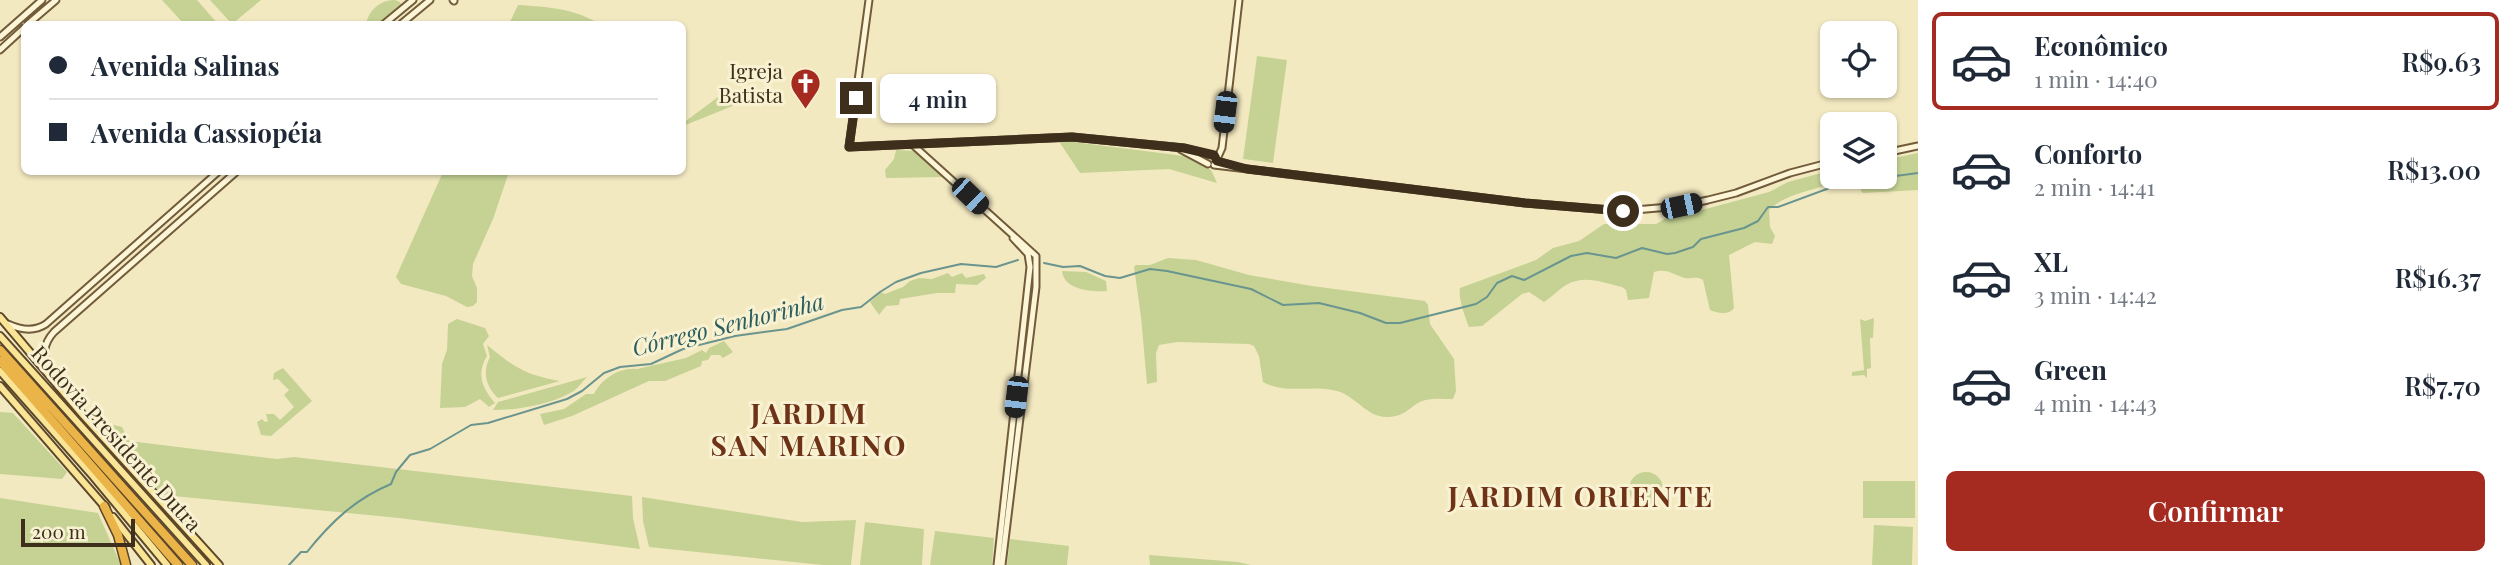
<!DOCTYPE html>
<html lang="pt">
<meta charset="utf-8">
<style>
body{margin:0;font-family:"Playfair Display",serif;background:#f2f2f3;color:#1f2937;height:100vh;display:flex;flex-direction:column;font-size:26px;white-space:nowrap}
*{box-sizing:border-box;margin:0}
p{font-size:23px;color:#747a83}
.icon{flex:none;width:38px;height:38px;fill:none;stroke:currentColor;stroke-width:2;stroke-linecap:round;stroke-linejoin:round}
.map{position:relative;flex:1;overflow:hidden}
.sheet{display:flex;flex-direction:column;background:#fff;width:595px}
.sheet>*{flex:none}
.guide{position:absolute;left:21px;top:21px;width:665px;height:154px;border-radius:10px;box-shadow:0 2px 5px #0004;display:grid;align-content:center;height:154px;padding:0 28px;background:#fff}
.tools{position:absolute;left:1820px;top:21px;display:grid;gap:14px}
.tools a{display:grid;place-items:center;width:77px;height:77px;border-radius:10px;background:#fff;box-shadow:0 2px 5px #0004;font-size:35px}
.scale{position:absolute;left:21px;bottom:18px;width:114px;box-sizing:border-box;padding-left:7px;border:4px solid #3d2f1c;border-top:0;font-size:19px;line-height:24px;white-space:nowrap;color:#3d2f1c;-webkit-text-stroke:5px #f9f2d2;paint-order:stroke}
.end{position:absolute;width:32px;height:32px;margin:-16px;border:9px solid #3d2f1c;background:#fff;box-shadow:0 0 0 4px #fff}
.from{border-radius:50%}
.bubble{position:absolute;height:49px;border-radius:10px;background:#fff;box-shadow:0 2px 5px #0004;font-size:23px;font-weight:600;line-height:49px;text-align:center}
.car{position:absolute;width:21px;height:42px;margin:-21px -10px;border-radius:9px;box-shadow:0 0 5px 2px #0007;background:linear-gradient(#222 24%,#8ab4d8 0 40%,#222 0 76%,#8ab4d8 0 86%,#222 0)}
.guide b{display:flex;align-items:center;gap:24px;height:66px;font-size:26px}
.guide b+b{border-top:2px solid #e0e1e3}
.guide i{width:18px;height:18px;background:#1f2937}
ul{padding:12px 0 0;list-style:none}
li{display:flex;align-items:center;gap:21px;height:98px;margin:0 14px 10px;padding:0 14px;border:4px solid transparent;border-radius:10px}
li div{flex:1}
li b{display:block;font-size:26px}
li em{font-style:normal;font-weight:600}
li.selected{border-color:#a52b20}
li>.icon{width:63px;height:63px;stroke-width:1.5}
.button{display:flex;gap:14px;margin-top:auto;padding:14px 28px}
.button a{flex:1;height:80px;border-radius:10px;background:#a52b20;color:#fff;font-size:28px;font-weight:600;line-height:80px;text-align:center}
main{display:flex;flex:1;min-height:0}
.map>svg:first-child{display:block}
.green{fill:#c5d294}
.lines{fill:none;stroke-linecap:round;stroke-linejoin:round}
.stream{stroke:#6a948e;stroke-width:2}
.secondary-casing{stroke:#715b3a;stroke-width:9}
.primary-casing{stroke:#5c472b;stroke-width:10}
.highway-casing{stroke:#5c472b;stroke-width:11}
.secondary{stroke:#fcf5d6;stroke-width:5}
.primary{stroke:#fae495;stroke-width:6}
.highway{stroke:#ebb449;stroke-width:8}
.route{stroke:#3d2f1c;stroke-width:9}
.labels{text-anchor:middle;stroke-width:6;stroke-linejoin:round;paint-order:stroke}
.poi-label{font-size:21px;fill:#3d2f1c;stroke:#f9f2d2;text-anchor:end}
.street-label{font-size:21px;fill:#3d2f1c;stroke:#f9f2d2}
.water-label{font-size:23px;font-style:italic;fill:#2a5d5e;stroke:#f9f2d2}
.district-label{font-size:28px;font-weight:bold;letter-spacing:2px;fill:#6e3217;stroke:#f9f2d2}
</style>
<main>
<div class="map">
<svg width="1918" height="565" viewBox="0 0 1918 565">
<rect width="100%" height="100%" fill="#f3e9c1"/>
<path class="green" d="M162 0H197L218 24H184Z
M210 0H261L232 24Z
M395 0 400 2 401 5 379 24H366C369 10 380 0 395 0Z
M518 5C548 7 573 8 600 24H509Z
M1257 56 1287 60 1273 163 1243 159Z
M725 92 740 103 683 126V123Z
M1058 140 1184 156 1211 170 1217 183 1169 169 1080 173Z
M896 150 915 151 943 177 886 178 885 170 894 159Z
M1918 153V190L1863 193 1861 191 1860 177H1885V160Z
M443 172H509L493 219 473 264 472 276 477 288V302L473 306 467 307 446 296 401 284 396 277Z
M1825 172 1829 181 1826 186C1809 190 1781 197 1769 210L1770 227 1775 236 1772 244 1755 242 1729 255 1734 308C1728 316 1718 313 1710 310L1703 280C1696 276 1692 279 1685 278 1673 275 1668 268 1654 272L1649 298 1628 300 1626 290 1622 287C1603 283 1585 274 1566 285 1558 290 1552 297 1544 302L1529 292 1522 294 1482 326 1469 327C1465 317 1458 298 1460 288L1536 260 1553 248 1579 241 1604 224H1656L1670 216 1702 210 1769 192 1788 182Z
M1168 258 1196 260 1249 275 1312 286 1425 301 1428 305 1430 324 1454 359 1456 391 1453 399C1444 399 1434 398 1426 400 1413 402 1407 417 1388 417 1367 418 1356 396 1337 391 1311 384 1287 395 1263 382L1259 356 1254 346 1249 344 1177 342 1159 345 1156 353 1157 382 1147 384 1141 317 1134 267 1136 265H1150Z
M1062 271 1086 272 1106 281 1107 291C1091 292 1064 290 1062 271Z
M948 273 952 277 962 273 966 278 984 274 986 278 977 285 956 284 955 293H937L900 299 899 305 886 306 879 315 870 302 881 292 885 294 903 287 910 281 919 278 932 279Z
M1874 318 1873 338H1870L1871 368 1867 369V378L1864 375 1852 376V372L1864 370 1860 319 1865 321Z
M457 319 485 328 489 336 483 344 487 356C476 374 482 388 495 403L489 407 480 399 465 407 440 408 442 364 447 350 448 324Z
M724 341 733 352 723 358 720 355H711L708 360 702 361 701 366 665 381H649L572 416 544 425 540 414 564 409 586 394H594C601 379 620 367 637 369L686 358 702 350 706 353 709 348Z
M487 345C514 367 525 375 560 381L498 398C486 387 482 372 490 357Z
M283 368 312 401 271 436 261 435 257 422 262 419 265 422 268 421 266 414H274L280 420 294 407 284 395 289 390 278 379 273 380 274 373Z
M587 377C582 382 577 390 570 393 548 405 518 410 493 410L498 402Z
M0 412 13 413 67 472 62 479 0 474Z
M114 425 122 427 129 441 277 459 294 457 632 496 633 518 640 549 399 518 163 495 107 433V429Z
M1629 489a17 17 0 1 1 34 0a17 17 0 1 1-34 0Z
M1863 481H1915V518H1863Z
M642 497 802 522 856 520 851 565H823L649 547 643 521Z
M0 498 98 513 121 565H0Z
M865 522 924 529 922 565H860Z
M1874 525 1913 527 1912 565H1872Z
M935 531 994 538 992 565H930Z
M1010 539 1069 546 1067 565H1007Z
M1149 555 1238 562 1251 565H1150Z"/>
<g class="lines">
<path class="stream" d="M1044 263 1063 267 1080 266 1105 276 1120 278 1150 269 1167 271 1251 289 1283 305 1319 303 1360 313 1386 323H1400L1476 304 1487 297 1497 283 1512 276 1524 280 1571 256 1587 253 1616 258 1642 248 1667 254 1675 253 1693 247 1701 239 1744 228 1758 221 1768 207H1778L1843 183 1918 173
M289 565 301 552H307C331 522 355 499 391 484L396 472 410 455 430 449 471 425 488 423 567 399 582 391 604 373 620 367 651 364 683 349 735 336 787 329 842 310 861 307 880 292 896 282 921 273 961 264 996 267 1018 260"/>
<defs>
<path id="secondary" d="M453 0 454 1
M869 0 849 147 1072 137 1184 148 1211 155
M28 24 56 0
M384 24 413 0
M401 24 430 0
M0 37 42 0
M0 50 24 28
M913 145 1036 256V287L1002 565
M1180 149 1208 164
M1885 153 1918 146
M1217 159 1222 148 1239 0
M1217 161 1234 166
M1214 165 1525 203 1623 211 1681 206 1708 200 1736 193 1790 173 1832 162
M8 324C21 330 34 332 46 324L218 172
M47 370C43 355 43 344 54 332L236 172
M997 565 1030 267 1028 254 1013 238"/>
<path id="primary" d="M0 317 83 415 219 565
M0 336 206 565
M0 371 93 476 167 565
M0 386 106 508
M113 517 151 565"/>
<path id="highway" d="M0 350 192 565
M0 361 178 565
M104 506 118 535 126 565"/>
</defs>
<use href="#secondary" class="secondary-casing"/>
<use href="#primary" class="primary-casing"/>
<use href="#highway" class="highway-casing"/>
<use href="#secondary" class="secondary"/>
<use href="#primary" class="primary"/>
<use href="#highway" class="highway"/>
</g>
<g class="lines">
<path class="route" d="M856 98 849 147 1072 137 1184 148 1214 155 1217 161 1247 169 1525 203 1623 211"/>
</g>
<defs>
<symbol id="church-pin" viewBox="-11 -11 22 30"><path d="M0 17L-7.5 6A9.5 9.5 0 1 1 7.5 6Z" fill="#a52b20" stroke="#f9f2d2"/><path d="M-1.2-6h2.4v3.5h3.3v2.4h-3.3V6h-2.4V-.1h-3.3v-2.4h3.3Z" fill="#fff"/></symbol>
</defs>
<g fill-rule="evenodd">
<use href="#church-pin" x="788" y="66" width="35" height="47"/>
</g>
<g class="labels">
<g class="poi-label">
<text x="783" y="79">Igreja<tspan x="783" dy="24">Batista</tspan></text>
</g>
<g class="street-label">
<text transform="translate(116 439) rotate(48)" y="7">Rodovia Presidente Dutra</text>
</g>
<g class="water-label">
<text transform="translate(728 325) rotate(-14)" y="8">Córrego Senhorinha</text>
</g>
<g class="district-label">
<text x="809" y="424">JARDIM<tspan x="809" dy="32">SAN MARINO</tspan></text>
<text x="1581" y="507">JARDIM ORIENTE</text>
</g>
</g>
</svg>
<div class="tools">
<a><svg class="icon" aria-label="locate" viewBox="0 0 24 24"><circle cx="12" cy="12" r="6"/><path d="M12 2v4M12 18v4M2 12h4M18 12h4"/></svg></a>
<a><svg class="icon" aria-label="layers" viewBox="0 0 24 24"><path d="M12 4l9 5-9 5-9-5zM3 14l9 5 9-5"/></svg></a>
</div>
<div class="scale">200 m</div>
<i class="end from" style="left:1623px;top:211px"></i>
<i class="end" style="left:856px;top:98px"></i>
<div class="bubble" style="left:880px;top:74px;width:116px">4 min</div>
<i class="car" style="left:1225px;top:112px;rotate:187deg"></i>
<i class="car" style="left:970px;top:196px;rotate:134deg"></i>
<i class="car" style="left:1681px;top:206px;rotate:78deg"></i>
<i class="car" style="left:1016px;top:397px;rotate:187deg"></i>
<div class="guide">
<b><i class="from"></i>Avenida Salinas</b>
<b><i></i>Avenida Cassiopéia</b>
</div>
</div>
<section class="sheet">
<ul>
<li class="selected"><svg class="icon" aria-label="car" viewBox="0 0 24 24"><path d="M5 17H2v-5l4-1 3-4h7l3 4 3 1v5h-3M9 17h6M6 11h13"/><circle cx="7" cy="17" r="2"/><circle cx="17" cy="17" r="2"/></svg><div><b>Econômico</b><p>1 min · 14:40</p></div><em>R$9.63</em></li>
<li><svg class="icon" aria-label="car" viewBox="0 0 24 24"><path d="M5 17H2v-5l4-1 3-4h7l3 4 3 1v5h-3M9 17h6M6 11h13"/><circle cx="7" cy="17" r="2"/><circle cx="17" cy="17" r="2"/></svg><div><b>Conforto</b><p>2 min · 14:41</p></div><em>R$13.00</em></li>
<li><svg class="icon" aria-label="car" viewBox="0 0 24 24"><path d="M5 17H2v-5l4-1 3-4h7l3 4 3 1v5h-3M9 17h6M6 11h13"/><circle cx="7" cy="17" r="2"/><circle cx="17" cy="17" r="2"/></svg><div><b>XL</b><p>3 min · 14:42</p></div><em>R$16.37</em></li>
<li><svg class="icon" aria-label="car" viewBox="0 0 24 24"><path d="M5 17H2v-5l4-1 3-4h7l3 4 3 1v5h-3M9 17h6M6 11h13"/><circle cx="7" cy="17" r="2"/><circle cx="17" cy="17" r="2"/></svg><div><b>Green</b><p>4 min · 14:43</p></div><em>R$7.70</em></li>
</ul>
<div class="button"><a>Confirmar</a></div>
</section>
</main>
